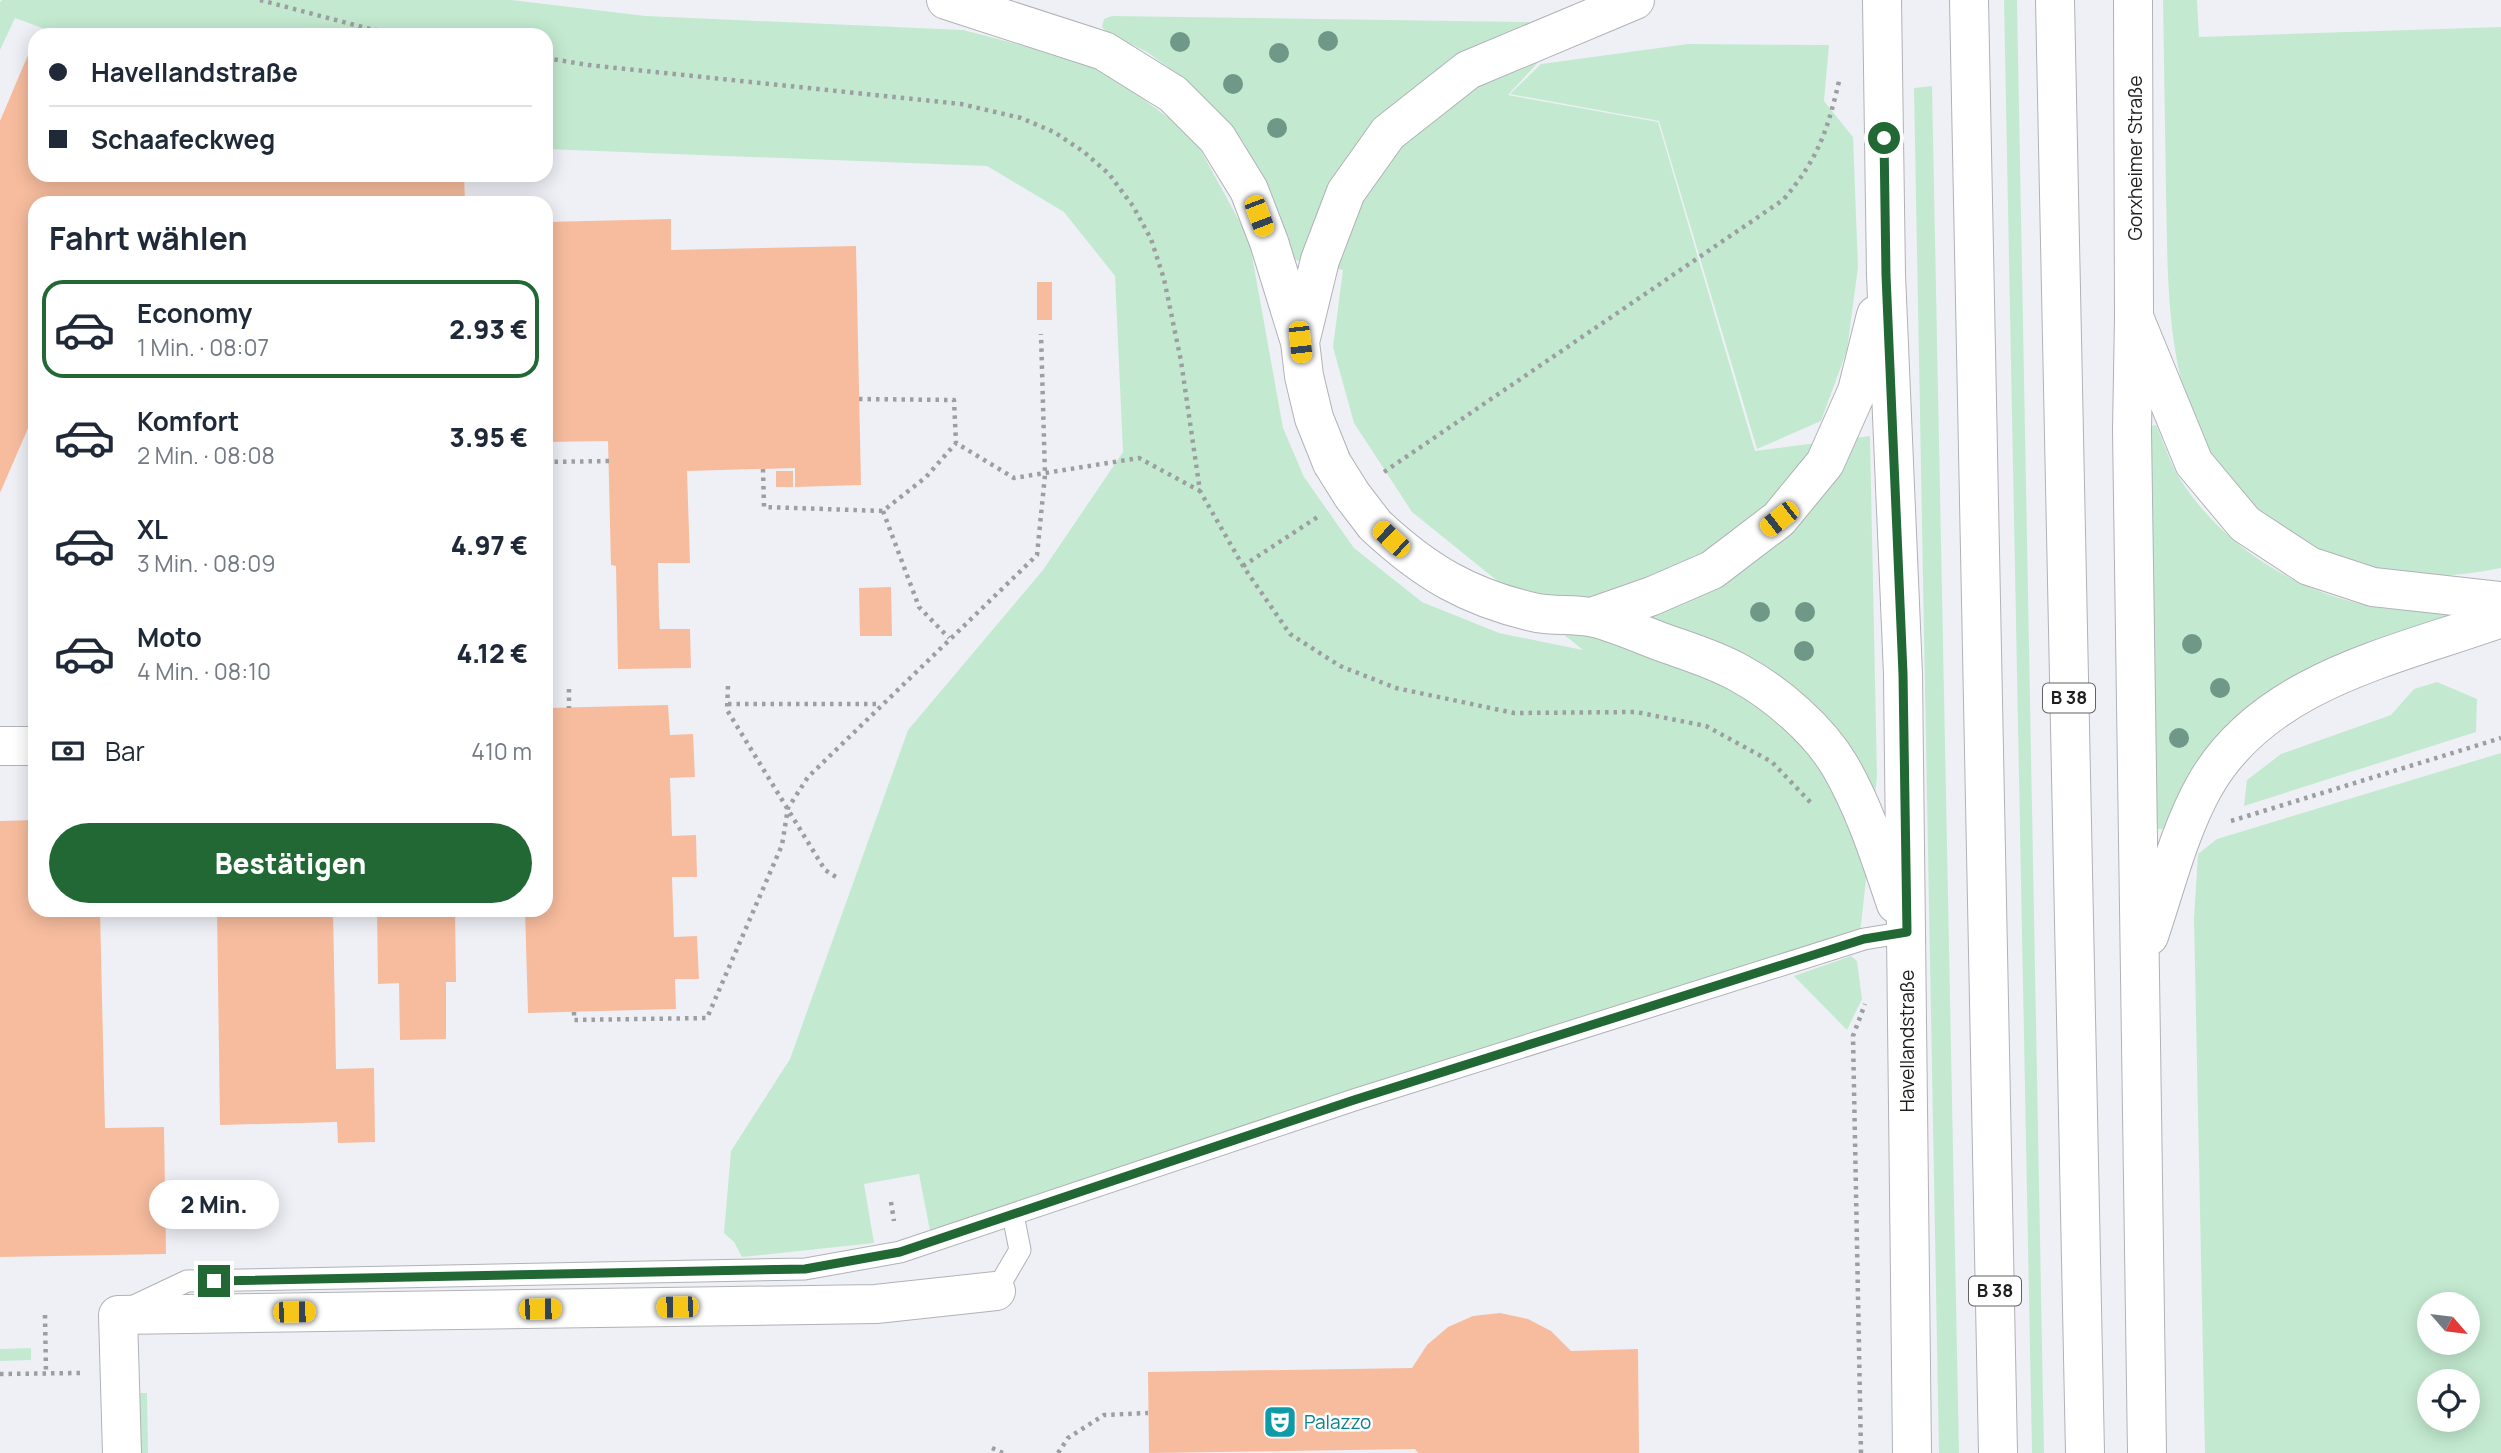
<!DOCTYPE html>
<html lang="de">
<meta charset="utf-8">
<style>
body{margin:0;font-family:Manrope,sans-serif;background:#f6f6f7;color:#1f2937;height:100vh;display:flex;flex-direction:column;font-size:26px;white-space:nowrap}
*{box-sizing:border-box;margin:0}
p{font-size:23px;color:#747a83}
.icon{flex:none;width:38px;height:38px;fill:none;stroke:currentColor;stroke-width:2;stroke-linecap:round;stroke-linejoin:round}
.map{position:relative;flex:1;overflow:hidden}
.side{position:absolute;left:28px;top:196px;width:525px;height:721px;display:flex;flex-direction:column;background:#fff;border-radius:21px;box-shadow:0 4px 18px #0003}
.side>*{flex:none}
.banner{position:absolute;left:28px;top:28px;width:525px;height:154px;border-radius:21px;box-shadow:0 4px 18px #0003;display:grid;align-content:center;height:154px;padding:0 21px;background:#fff}
.needle{width:46px;rotate:118deg}
.controls{position:absolute;left:2417px;top:1292px;display:grid;gap:14px}
.controls a{display:grid;place-items:center;width:63px;height:63px;border-radius:50%;background:#fff;box-shadow:0 4px 18px #0003;font-size:35px}
.end{position:absolute;width:32px;height:32px;margin:-16px;border:9px solid #216835;background:#fff;box-shadow:0 0 0 4px #fff}
.from{border-radius:50%}
.bubble{position:absolute;height:49px;border-radius:24px;background:#fff;box-shadow:0 4px 18px #0003;font-size:23px;font-weight:800;line-height:49px;text-align:center}
.car{position:absolute;width:21px;height:42px;margin:-21px -10px;border-radius:9px;box-shadow:0 0 5px 2px #0007;background:linear-gradient(#f5c518 24%,#345 0 40%,#f5c518 0 76%,#345 0 86%,#f5c518 0)}
.banner b{display:flex;align-items:center;gap:24px;height:66px;font-size:26px}
.banner b+b{border-top:2px solid #e0e1e3}
.banner i{width:18px;height:18px;background:#1f2937}
ul{padding:0;list-style:none}
li{display:flex;align-items:center;gap:21px;height:98px;margin:0 14px 10px;padding:0 7px;border:4px solid transparent;border-radius:21px}
li div{flex:1}
li b{display:block;font-size:26px}
li em{font-style:normal;font-weight:800}
li.selected{border-color:#216835}
li>.icon{width:63px;height:63px;stroke-width:1.5}
h2{padding:0 21px;font-size:32px;line-height:84px}
.pay{display:flex;align-items:center;gap:18px;height:77px;padding:0 21px;font-size:26px}
.pay p{margin-inline-start:auto}
.primary-button{display:flex;gap:14px;margin-top:auto;padding:14px 21px}
.primary-button a{flex:1;height:80px;border-radius:42px;background:#216835;color:#fff;font-size:28px;font-weight:800;line-height:80px;text-align:center}
.map>svg:first-child{display:block}
.green{fill:#c3ead0;fill-rule:evenodd}
.building{fill:#f7bc9e}
.lines{fill:none;stroke-linecap:round;stroke-linejoin:round}
.service-casing{stroke:#b0b2b7;stroke-width:23}
.minor-casing{stroke:#b0b2b7;stroke-width:40}
.tertiary-casing{stroke:#b0b2b7;stroke-width:40}
.secondary-casing{stroke:#b0b2b7;stroke-width:40}
.trunk-casing{stroke:#b0b2b7;stroke-width:40}
.path{stroke:#9d9ea2;stroke-width:4.5;stroke-dasharray:3.5 5;stroke-linecap:butt}
.service{stroke:#fff;stroke-width:21}
.minor{stroke:#fff;stroke-width:38}
.tertiary{stroke:#fff;stroke-width:38}
.secondary{stroke:#fff;stroke-width:38}
.trunk{stroke:#fff;stroke-width:38}
.secondary-bridge-casing{stroke:#b0b2b7;stroke-width:40;stroke-linecap:butt}
.secondary-bridge{stroke:#fff;stroke-width:38}
.tree{fill:#6f9888}
.route{stroke:#216835;stroke-width:9}
.labels{text-anchor:middle;stroke-width:5;stroke-linejoin:round;paint-order:stroke}
.shield{fill:#fff;stroke:#626264;stroke-width:2}
.shield-label{font-size:18px;font-weight:bold;fill:#1f1f21}
.street-label{font-size:19px;fill:#1f1f21;stroke:#fff}
.culture-label{font-size:19px;fill:#0d838f;stroke:#fff;text-anchor:start}
</style>
<div class="map">
<svg width="2501" height="1453" viewBox="0 0 2501 1453">
<rect width="100%" height="100%" fill="#eff0f6"/>
<path class="green" d="M2 0H511L646 16 963 30 1097 65 1193 136 1249 239 1283 428 1304 477 1354 548 1422 602 1499 633 1583 650 1412 512 1354 423 1333 347 1343 270 1291 259 1207 101 1177 74 1147 52 1108 33 1102 27 1104 19 1112 16 1529 22 1544 56 1508 95 1658 122 1755 451 1870 436 1877 777 1860 934 1402 1073 930 1231 919 1174 864 1184 874 1243 742 1257 734 1242 724 1233 731 1151 790 1059 908 730 1043 570 1123 452 1115 276 1064 212 987 166 546 149V35H61L15 18 0 50V2Z
M2004 0H2017L2044 1453H2032Z
M2163 0H2197L2199 37 2501 27V568C2456 577 2409 580 2364 570 2338 565 2315 549 2293 535 2265 516 2236 498 2218 469 2165 384 2168 288 2166 191 2165 127 2164 64 2163 0Z
M1688 44 1829 45 1824 101 1853 137 1858 267 1847 350 1821 421 1757 449 1659 121 1510 94 1541 64Z
M1932 86 1959 1453H1939L1914 88Z
M2156 425C2164 443 2170 463 2180 479 2222 545 2294 591 2370 606 2393 611 2420 611 2444 612L2449 616 2286 680 2243 710 2225 727 2197 762 2164 829H2158L2154 822 2146 427Z
M2437 682 2477 699 2476 732 2244 806 2247 780 2281 754 2391 715 2414 689Z
M2501 753V1453H2205L2194 919 2198 854 2217 839ZM2429 1304H2468V1342H2429ZM2429 1381H2468V1419H2429Z
M1851 956 1857 961 1862 999 1847 1030 1794 976Z
M31 1348V1360L0 1361V1349Z
M134 1393H147L148 1453H135Z"/>
<path class="building" d="M28 55 35 57V175H464L465 203H35V412L0 493V121Z
M671 219V250L856 246 861 485 795 487V468L687 471 690 563H658L659 616 660 629H690L691 668 618 669 616 566 611 565 608 441 548 442 546 222Z
M1037 282H1052V320H1037Z
M776 471H793V487H776Z
M891 587 892 636H860L859 588Z
M668 705 670 735 693 734 695 777 670 778 672 836 696 835 697 877H672L674 937 697 936 699 979H675L676 1009 528 1013 525 910H546V708Z
M35 820V910H100L105 1128 164 1127 166 1254 0 1257V821Z
M217 910H333L336 1069 374 1068 375 1142 338 1143 337 1122 220 1125Z
M377 910H455L456 982H446V1039L400 1040 399 983 378 984Z
M1500 1313 1528 1319 1551 1331 1571 1351 1638 1349 1639 1453H1418L1415 1449 1149 1453 1148 1372 1412 1368 1427 1345 1448 1327 1473 1316Z"/>
<g class="lines">
<defs>
<path id="service" d="M996 1291 1020 1250 1013 1215
M132 1307 187 1281 805 1269 900 1252 1354 1100 1864 939 1907 932"/>
<path id="minor" d="M0 746H35
M122 1453 118 1315 876 1304 996 1291"/>
<path id="tertiary" d="M2133 0 2134 317"/>
<path id="secondary" d="M946 0 1104 51 1173 94 1217 138 1249 190 1269 242 1300 342 1304 376 1314 418 1332 463
M1882 0 1886 275 1903 674 1912 1453
M2134 317 2194 463 2245 524 2309 566 2373 587 2501 601
M1300 342 1320 260 1346 192 1388 133 1468 70 1635 0
M1375 525C1425 572 1469 598 1537 613 1554 616 1572 614 1590 617 1613 621 1646 637 1670 645 1693 653 1718 661 1739 673 1776 693 1819 730 1840 766 1865 809 1880 857 1896 904
M1592 617 1652 596 1712 570 1779 519 1825 463 1857 391 1876 315"/>
<path id="trunk" d="M1969 0 1998 1453
M2055 0 2085 1453
M2134 317 2132 430 2147 1453
M2149 936C2166 886 2179 831 2205 785 2265 680 2396 656 2501 618"/>
</defs>
<use href="#service" class="service-casing"/>
<use href="#minor" class="minor-casing"/>
<use href="#tertiary" class="tertiary-casing"/>
<use href="#secondary" class="secondary-casing"/>
<use href="#trunk" class="trunk-casing"/>
<path class="path" d="M260 0 370 29 408 35
M546 58 588 65 961 104 1021 118 1054 132 1084 152 1109 174 1133 206 1151 239 1164 279 1181 361 1200 491 1243 566 1290 634 1340 666 1396 688 1514 713 1636 712 1706 726 1772 762 1812 804
M859 399 954 400 956 443
M546 462 609 461
M763 469 764 507 883 511 926 477 956 443 1014 478 1139 458 1200 491
M1384 472 1783 200C1819 158 1828 129 1840 77
M883 511 919 607 949 638
M1243 566 1319 516
M728 686 727 710 825 870 836 877
M569 689V708
M728 704H881
M2231 821 2501 738
M574 1012V1020L707 1018 782 845 788 808 808 777 1037 555 1045 475 1041 334
M891 1202 894 1221
M45 1315 46 1373
M0 1374 80 1373
M992 1448 1003 1453
M1058 1453 1068 1438 1104 1415 1148 1413
M1861 1453 1853 1036 1865 1004"/>
<use href="#service" class="service"/>
<use href="#minor" class="minor"/>
<use href="#tertiary" class="tertiary"/>
<use href="#secondary" class="secondary"/>
<use href="#trunk" class="trunk"/>
<defs>
<path id="secondary-bridge" d="M1332 463 1352 495 1375 525"/>
</defs>
<use href="#secondary-bridge" class="secondary-bridge-casing"/>
<use href="#secondary-bridge" class="secondary-bridge"/>
</g>
<g class="tree">
<circle cx="1328" cy="41" r="10"/>
<circle cx="1180" cy="42" r="10"/>
<circle cx="1279" cy="53" r="10"/>
<circle cx="1233" cy="84" r="10"/>
<circle cx="1277" cy="128" r="10"/>
<circle cx="1760" cy="612" r="10"/>
<circle cx="1805" cy="612" r="10"/>
<circle cx="2192" cy="644" r="10"/>
<circle cx="1804" cy="651" r="10"/>
<circle cx="2220" cy="688" r="10"/>
<circle cx="2179" cy="738" r="10"/>
</g>
<g class="lines">
<path class="route" d="M214 1281 805 1269 900 1252 1354 1100 1864 939 1907 932 1903 674 1886 275 1884 138"/>
</g>
<defs>
<symbol id="theatre-square" viewBox="-11 -11 22 22"><rect x="-9" y="-9" width="18" height="18" rx="4" fill="#0f9aa8" stroke="#fff"/><path d="M-5-5.5Q0-4 5-5.5V0Q5 5 0 6Q-5 5-5 0ZM-3.3-2.5H-1v1.5H-3.3ZM1-2.5H3.3v1.5H1ZM-2.8 1Q0 5.5 2.8 1Z" fill="#fff"/></symbol>
</defs>
<g fill-rule="evenodd">
<use href="#theatre-square" x="1261" y="1403" width="38" height="38"/>
</g>
<g class="labels">
<g class="shield">
<rect x="2043" y="683.5" width="52" height="29" rx="5"/>
<rect x="1969" y="1276.5" width="52" height="29" rx="5"/>
</g>
<g class="shield-label">
<text x="2069" y="704">B 38</text>
<text x="1995" y="1297">B 38</text>
</g>
<g class="street-label">
<text transform="translate(2135 158) rotate(-90)" y="7">Gorxheimer Straße</text>
<text transform="translate(1907 1041) rotate(-90)" y="7">Havellandstraße</text>
</g>
<g class="culture-label">
<text x="1304" y="1429">Palazzo</text>
</g>
</g>
</svg>
<div class="controls">
<a><svg class="needle" viewBox="-14 -14 28 28"><path d="M0-13l5 13h-10z" fill="#e53935"/><path d="M0 13l5-13h-10z" fill="#747a83"/></svg></a>
<a><svg class="icon" aria-label="locate" viewBox="0 0 24 24"><circle cx="12" cy="12" r="6"/><path d="M12 2v4M12 18v4M2 12h4M18 12h4"/></svg></a>
</div>
<i class="end from" style="left:1884px;top:138px"></i>
<i class="end" style="left:214px;top:1281px"></i>
<div class="bubble" style="left:149px;top:1180px;width:130px">2 Min.</div>
<i class="car" style="left:1259px;top:216px;rotate:159deg"></i>
<i class="car" style="left:1300px;top:342px;rotate:174deg"></i>
<i class="car" style="left:1779px;top:519px;rotate:232deg"></i>
<i class="car" style="left:1391px;top:539px;rotate:313deg"></i>
<i class="car" style="left:677px;top:1307px;rotate:269deg"></i>
<i class="car" style="left:540px;top:1309px;rotate:89deg"></i>
<i class="car" style="left:294px;top:1312px;rotate:89deg"></i>
<div class="banner">
<b><i class="from"></i>Havellandstraße</b>
<b><i></i>Schaafeckweg</b>
</div>
<section class="side">
<h2>Fahrt wählen</h2>
<ul>
<li class="selected"><svg class="icon" aria-label="car" viewBox="0 0 24 24"><path d="M5 17H2v-5l4-1 3-4h7l3 4 3 1v5h-3M9 17h6M6 11h13"/><circle cx="7" cy="17" r="2"/><circle cx="17" cy="17" r="2"/></svg><div><b>Economy</b><p>1 Min. · 08:07</p></div><em>2.93 €</em></li>
<li><svg class="icon" aria-label="car" viewBox="0 0 24 24"><path d="M5 17H2v-5l4-1 3-4h7l3 4 3 1v5h-3M9 17h6M6 11h13"/><circle cx="7" cy="17" r="2"/><circle cx="17" cy="17" r="2"/></svg><div><b>Komfort</b><p>2 Min. · 08:08</p></div><em>3.95 €</em></li>
<li><svg class="icon" aria-label="car" viewBox="0 0 24 24"><path d="M5 17H2v-5l4-1 3-4h7l3 4 3 1v5h-3M9 17h6M6 11h13"/><circle cx="7" cy="17" r="2"/><circle cx="17" cy="17" r="2"/></svg><div><b>XL</b><p>3 Min. · 08:09</p></div><em>4.97 €</em></li>
<li><svg class="icon" aria-label="car" viewBox="0 0 24 24"><path d="M5 17H2v-5l4-1 3-4h7l3 4 3 1v5h-3M9 17h6M6 11h13"/><circle cx="7" cy="17" r="2"/><circle cx="17" cy="17" r="2"/></svg><div><b>Moto</b><p>4 Min. · 08:10</p></div><em>4.12 €</em></li>
</ul>
<div class="pay"><svg class="icon" aria-label="cash" viewBox="0 0 24 24"><path d="M3 7h18v10H3z"/><circle cx="12" cy="12" r="2"/></svg>Bar<p>410 m</p></div>
<div class="primary-button"><a>Bestätigen</a></div>
</section>
</div>
